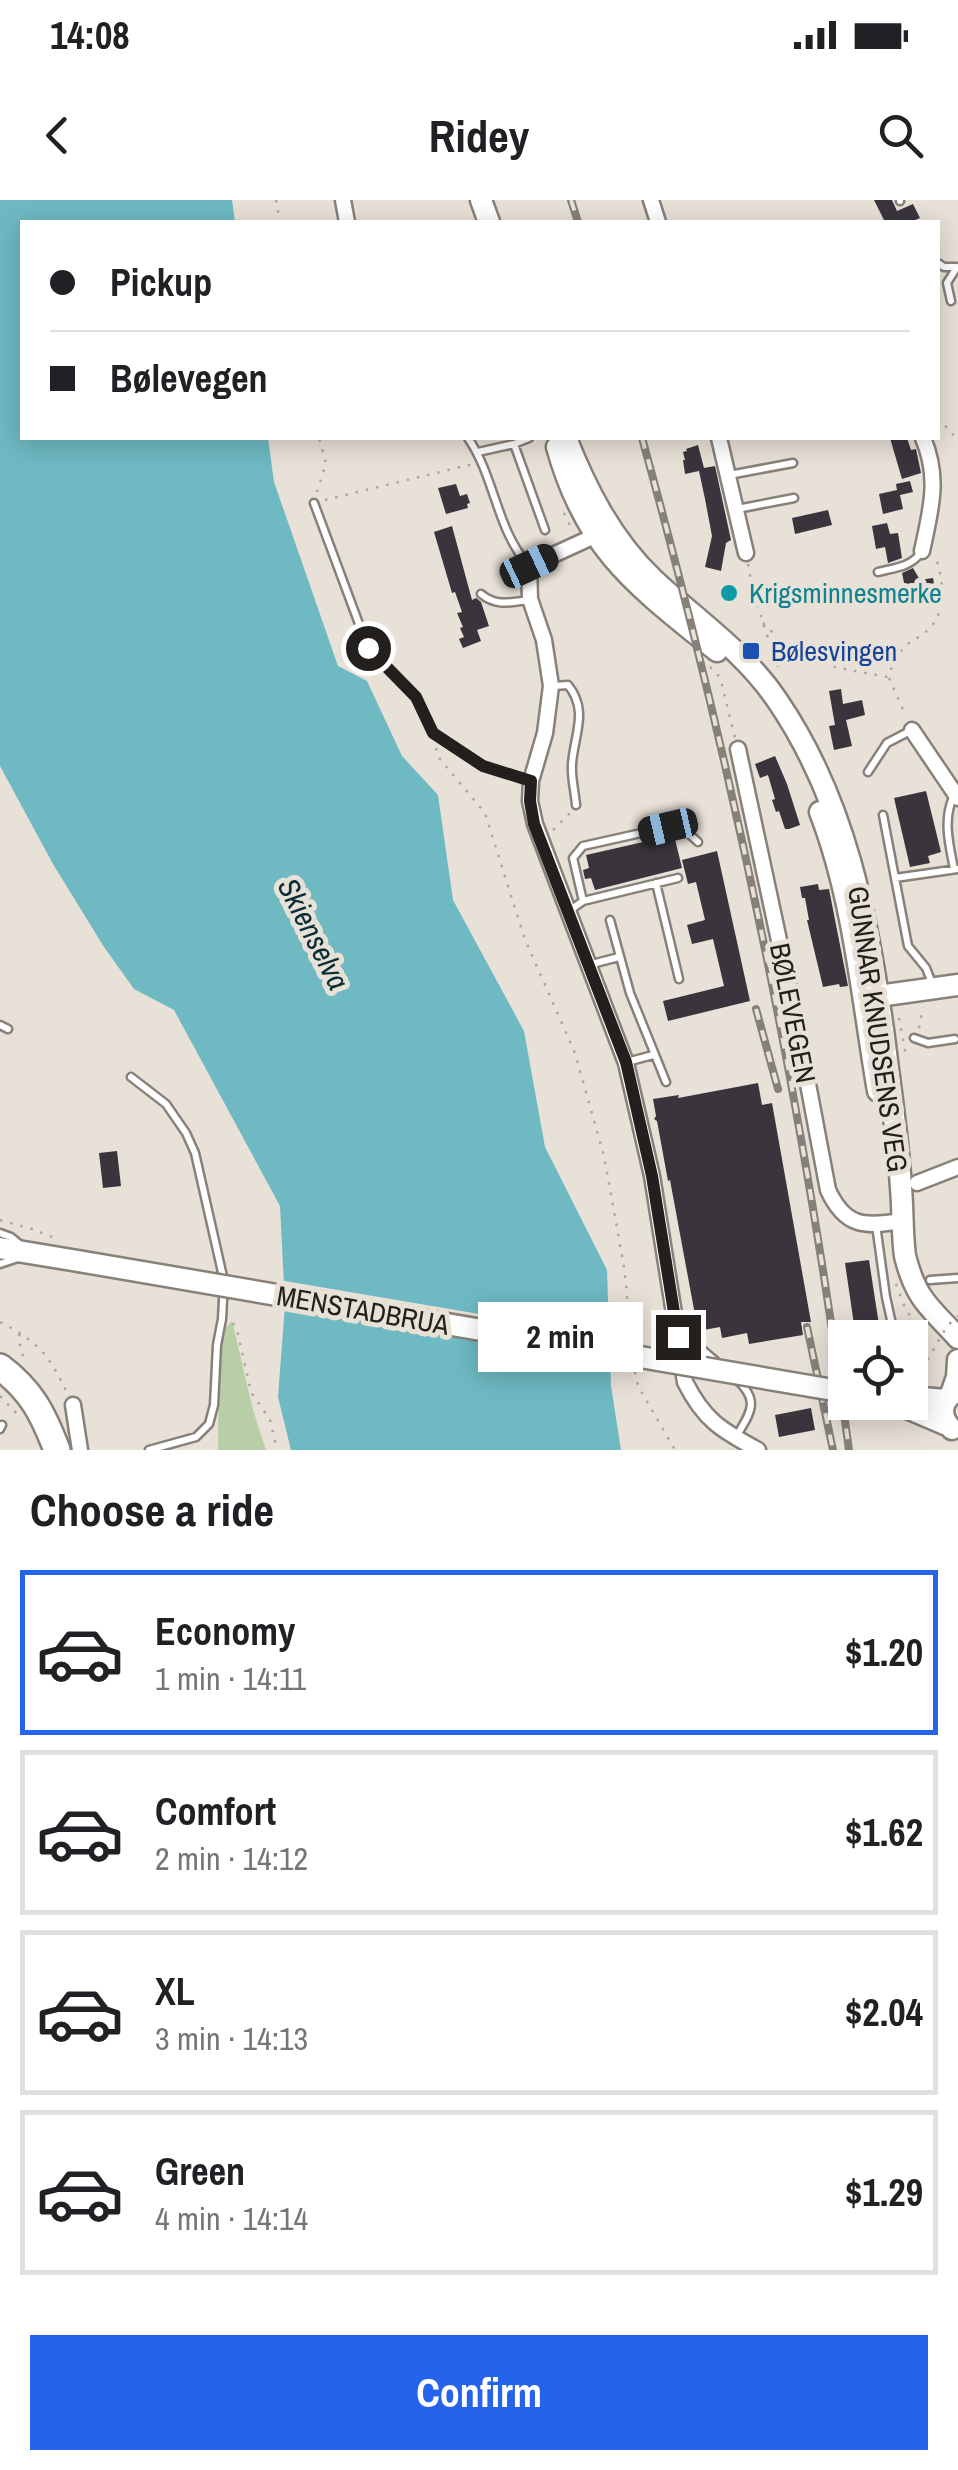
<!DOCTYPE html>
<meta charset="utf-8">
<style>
body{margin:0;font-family:"Archivo Narrow",sans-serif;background:#f2f2f2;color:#202124;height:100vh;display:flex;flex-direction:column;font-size:38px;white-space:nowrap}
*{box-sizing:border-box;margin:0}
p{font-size:32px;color:#757577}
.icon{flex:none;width:55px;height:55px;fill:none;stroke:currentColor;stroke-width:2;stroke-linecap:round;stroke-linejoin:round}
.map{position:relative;height:1250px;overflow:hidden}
.details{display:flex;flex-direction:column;background:#fff;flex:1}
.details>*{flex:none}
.guide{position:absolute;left:20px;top:20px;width:920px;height:220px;border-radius:0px;box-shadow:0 5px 25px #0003;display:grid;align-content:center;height:220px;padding:0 30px;background:#fff}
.buttons{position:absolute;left:828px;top:1120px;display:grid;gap:20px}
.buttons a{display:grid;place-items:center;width:100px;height:100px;border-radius:0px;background:#fff;box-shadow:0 5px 25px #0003;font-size:50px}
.end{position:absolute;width:45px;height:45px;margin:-22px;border:12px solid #221f1c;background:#fff;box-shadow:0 0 0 5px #fff}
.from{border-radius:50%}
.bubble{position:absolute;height:70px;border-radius:0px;background:#fff;box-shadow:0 5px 25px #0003;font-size:32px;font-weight:700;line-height:70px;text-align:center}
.car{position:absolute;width:30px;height:60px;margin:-30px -15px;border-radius:12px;box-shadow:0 0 8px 2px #0007;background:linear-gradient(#222 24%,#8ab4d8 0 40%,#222 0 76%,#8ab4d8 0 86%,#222 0)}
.guide b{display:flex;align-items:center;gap:35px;height:95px;font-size:38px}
.guide b+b{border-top:2px solid #e0e0e0}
.guide i{width:25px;height:25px;background:#202124}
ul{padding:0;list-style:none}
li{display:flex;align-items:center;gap:30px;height:165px;margin:0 20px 15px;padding:0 10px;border:5px solid #e0e0e0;border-radius:0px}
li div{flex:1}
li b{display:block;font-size:38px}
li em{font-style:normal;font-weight:700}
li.selected{border-color:#2563eb}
li>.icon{width:90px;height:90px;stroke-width:1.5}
h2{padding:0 30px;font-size:45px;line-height:120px}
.cta{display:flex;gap:20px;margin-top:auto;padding:20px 30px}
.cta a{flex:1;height:115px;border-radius:0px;background:#2563eb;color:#fff;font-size:40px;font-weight:700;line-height:115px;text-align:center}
.status{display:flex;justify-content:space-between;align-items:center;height:70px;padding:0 50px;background:#fff;direction:ltr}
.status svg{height:28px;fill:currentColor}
header{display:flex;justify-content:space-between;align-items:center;height:130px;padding:0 30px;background:#fff;font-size:45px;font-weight:700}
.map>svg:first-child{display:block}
.green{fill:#b7cea6}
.water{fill:#6eb9c2}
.pier{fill:#e8e1d8}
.building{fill:#3a353d}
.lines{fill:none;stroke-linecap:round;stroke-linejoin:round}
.lane-casing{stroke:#878179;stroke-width:11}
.street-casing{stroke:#878179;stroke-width:19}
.secondary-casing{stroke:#878179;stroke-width:25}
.primary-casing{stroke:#878179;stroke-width:25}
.highway-casing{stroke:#878179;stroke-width:30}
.path{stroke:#aca69f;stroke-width:2.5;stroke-dasharray:2.5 8;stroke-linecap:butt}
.lane{stroke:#fff;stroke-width:6}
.street{stroke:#fff;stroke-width:14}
.secondary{stroke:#fff;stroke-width:20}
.primary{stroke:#fff;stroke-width:20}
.highway{stroke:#fff;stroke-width:25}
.rail-casing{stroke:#85807a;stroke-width:8}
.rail{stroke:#e8e1d8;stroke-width:4;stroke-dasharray:11;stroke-linecap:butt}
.primary-bridge-casing{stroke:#878179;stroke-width:25;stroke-linecap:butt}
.path-bridge{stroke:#aca69f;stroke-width:2.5;stroke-dasharray:2.5 8;stroke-linecap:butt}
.primary-bridge{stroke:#fff;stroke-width:20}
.route{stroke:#221f1c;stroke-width:12}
.culture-dot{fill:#0f9aa8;stroke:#e8e1d8;stroke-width:4}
.transit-dot{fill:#1a4fb4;stroke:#e8e1d8;stroke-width:4}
.labels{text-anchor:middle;stroke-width:10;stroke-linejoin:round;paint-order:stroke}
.culture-label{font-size:28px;fill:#0d838f;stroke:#e8e1d8;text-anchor:start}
.transit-label{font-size:28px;fill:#164399;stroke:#e8e1d8;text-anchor:start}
.street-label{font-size:28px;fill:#221f1c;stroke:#e8e1d8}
.water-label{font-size:30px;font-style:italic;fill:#092f34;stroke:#e8e1d8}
</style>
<div class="status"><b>14:08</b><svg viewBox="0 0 49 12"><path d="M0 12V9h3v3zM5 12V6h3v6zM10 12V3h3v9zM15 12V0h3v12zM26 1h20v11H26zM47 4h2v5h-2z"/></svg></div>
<header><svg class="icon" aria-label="back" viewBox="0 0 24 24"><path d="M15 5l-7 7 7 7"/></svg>Ridey<svg class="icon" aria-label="search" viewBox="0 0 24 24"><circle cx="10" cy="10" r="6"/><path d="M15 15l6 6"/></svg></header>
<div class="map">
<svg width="958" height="1250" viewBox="0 0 958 1250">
<rect width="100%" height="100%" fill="#e8e1d8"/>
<path class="green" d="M232 1121 253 1210 266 1250H218L219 1136Z"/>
<path class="water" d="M0 0H232L235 22H22V238H268L274 282 338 466 367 481 402 556 438 595 453 700 524 831 545 947 607 1070 611 1186 621 1250H291L278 1197 285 1105 280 1006 174 810 134 789 104 747 53 664 0 566Z"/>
<path class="pier" d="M279 1080 615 1137V1160L280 1103Z"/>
<path class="building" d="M874 0H892L897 11 913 4 920 18 911 22H885Z
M890 238H907L911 250 916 249 921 273 902 279Z
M698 245 704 268 715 266 731 340 726 343 721 371 705 367 712 336 705 299 699 271 685 274 683 260H685L683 252 687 251 686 249Z
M910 281 913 292 900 295 903 309 883 314 879 294 897 290 896 284Z
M456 284 460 296 467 294 470 303 467 304 468 308 446 314 438 288Z
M828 310 832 325 795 334 792 318Z
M887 323 890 334 898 333 902 358 888 363 885 347 876 349 872 326Z
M452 326 472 400 476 398 481 402 489 426 477 430 481 441 463 448 459 439 464 437 460 428 463 427 457 413 462 412 455 392 452 393 434 332Z
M913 368 920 380 933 378 935 389 928 390 930 403 918 405 915 390 906 392 902 373Z
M841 489 843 504 862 500 865 515 846 520 852 546 834 550 829 526 835 525 829 491Z
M775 556 787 584 800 625 789 629H785L779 611 776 612 772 600 775 599 768 575 760 578 755 564Z
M926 591 941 652 928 656 930 663 910 667 894 598Z
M674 635 682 668 595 690 591 678 585 679 583 670 589 668 586 655Z
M717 651 750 801 668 821 663 801 724 786 713 739 692 744 687 725 705 720 696 682 688 684 682 660Z
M818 684 819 690 829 689 848 786 840 787 839 784 823 787 807 720H809L805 698H802L800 687Z
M758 883 762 905 772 903 811 1122H801L803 1135 749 1144 747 1133 722 1138 720 1127 698 1131 670 980 668 981 657 921 654 919 656 916 653 899 679 895 678 898Z
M117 951 121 986 103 988 99 953Z
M869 1060 881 1138H856L845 1063Z
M811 1208 815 1230 779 1237 775 1215Z"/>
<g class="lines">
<defs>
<path id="lane" d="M900 0V1
M938 63 944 67H955
M951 101 947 83 957 67
M468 238C495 277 496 328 528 365
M514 244 545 330
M478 252 514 244 529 238
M729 275 793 263
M314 303 368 448 416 497 433 533 483 566 529 580
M737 309 794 298
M878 372C893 368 912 367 921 352
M481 394C497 407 511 402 529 400
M553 486 568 485C589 511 574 535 572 564 571 578 575 592 576 605
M868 572 887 543 912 530
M953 597C943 621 949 643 954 669
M883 615 908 746 926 768 932 783
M895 678 958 669
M656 683 679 779
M583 701 573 658 583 646 668 627 685 630 698 642
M569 711 583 701 678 678
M610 720 630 793 666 882
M592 764 619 757
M0 825 8 829
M914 838 928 843 955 839
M627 862 653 855
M131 877 166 904 186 933 195 953 224 1081 222 1119 217 1145 214 1205 209 1224 196 1237 149 1250
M876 1025 886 1097 895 1138
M0 1033 11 1037 22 1046
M0 1064 18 1058
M930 1080 958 1078
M681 1138 698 1146 719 1164
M0 1229 2 1225
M736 1237C750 1213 761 1201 736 1179"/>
<path id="street" d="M343 0 347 22
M651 0 658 22
M719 238 746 353
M601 333 529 366 530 399 544 440 551 486 545 533 531 581 530 601 535 624 626 863 652 976 685 1182C704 1220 721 1230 758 1250
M922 351C931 309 940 278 923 238
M912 530 958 598
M738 549 795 815 828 990C845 1027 864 1027 901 1021
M917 983 958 967
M73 1205 80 1250"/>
<path id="secondary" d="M864 798 958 785"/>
<path id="primary" d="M481 0 489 22
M566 238C586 289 612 340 653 379 695 419 744 451 777 500 846 601 868 719 884 837 890 887 898 938 901 988 903 1011 902 1034 905 1056 916 1100 930 1107 958 1138
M557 247C586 351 637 386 717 451
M820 612C854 700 862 798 878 891
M0 1048 78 1061
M951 1194 957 1177 958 1160
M910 1197 946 1200
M893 1202 947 1225
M952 1229C938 1216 941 1199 958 1191"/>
<path id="highway" d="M0 1167C32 1191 43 1214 57 1250"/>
</defs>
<use href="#lane" class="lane-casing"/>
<use href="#street" class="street-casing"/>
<use href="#secondary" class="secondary-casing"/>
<use href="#primary" class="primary-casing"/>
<use href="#highway" class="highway-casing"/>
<path class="path" d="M276 0 280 22
M938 218 958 240
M317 292 326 263 319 238
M325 300 473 264
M564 313 573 332
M748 364C752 389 760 413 768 438 771 450 778 458 778 470
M763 423C806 467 831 466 888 477 893 464 897 452 909 443 915 439 923 435 928 430 948 411 943 377 935 355
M710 467 717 473 721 481 735 538
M889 478 906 516
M436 548 439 558 485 613 524 737 575 853 604 956 623 1061 627 1092 628 1140
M553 630 572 611
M899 818 905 850 904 859
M919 828 923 807
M0 1020 32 1029 60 1040
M896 1084C899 1092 902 1101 906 1109 919 1133 931 1136 910 1163
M0 1122C39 1142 50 1156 68 1195
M233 1123 238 1134 251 1192 270 1220 277 1250
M20 1134 18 1137 24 1160
M635 1172 638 1186 675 1250
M910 1177 913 1175
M0 1196 21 1218"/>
<use href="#lane" class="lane"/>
<use href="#street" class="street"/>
<use href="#secondary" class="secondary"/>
<use href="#primary" class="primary"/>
<use href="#highway" class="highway"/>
<defs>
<path id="rail" d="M571 0 578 22
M642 238C734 570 804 908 849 1250
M756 809 778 889
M807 1127 833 1250"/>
</defs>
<use href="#rail" class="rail-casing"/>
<use href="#rail" class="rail"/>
<defs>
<path id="primary-bridge" d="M78 1061 845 1192"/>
</defs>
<use href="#primary-bridge" class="primary-bridge-casing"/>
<path class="path-bridge" d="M913 1175C935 1158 937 1132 958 1116"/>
<use href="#primary-bridge" class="primary-bridge"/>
</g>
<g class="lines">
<path class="route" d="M368 448 416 497 433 533 483 566 531 581 530 601 534 624 626 862 652 976 678 1137"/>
</g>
<circle class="culture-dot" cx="729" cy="393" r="10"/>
<rect class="transit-dot" x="741" y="441" width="20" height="20" rx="5"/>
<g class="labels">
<g class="culture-label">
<text x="749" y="403">Krigsminnesmerke</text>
</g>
<g class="transit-label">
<text x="771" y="461">Bølesvingen</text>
</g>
<g class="street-label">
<text transform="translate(793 813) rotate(79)" y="10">BØLEVEGEN</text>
<text transform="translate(878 829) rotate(82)" y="10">GUNNAR KNUDSENS VEG</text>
<text transform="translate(363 1110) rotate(10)" y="10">MENSTADBRUA</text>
</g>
<g class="water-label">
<text transform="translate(313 734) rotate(63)" y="10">Skienselva</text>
</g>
</g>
</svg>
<div class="buttons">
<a><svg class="icon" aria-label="locate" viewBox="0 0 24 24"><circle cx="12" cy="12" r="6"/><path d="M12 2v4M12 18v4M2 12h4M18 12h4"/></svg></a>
</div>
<i class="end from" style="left:368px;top:448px"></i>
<i class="end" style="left:678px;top:1137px"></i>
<div class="bubble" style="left:478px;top:1102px;width:165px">2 min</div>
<i class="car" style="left:529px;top:366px;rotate:65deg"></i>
<i class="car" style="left:668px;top:627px;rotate:257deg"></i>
<div class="guide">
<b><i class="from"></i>Pickup</b>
<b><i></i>Bølevegen</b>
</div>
</div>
<section class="details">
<h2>Choose a ride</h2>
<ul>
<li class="selected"><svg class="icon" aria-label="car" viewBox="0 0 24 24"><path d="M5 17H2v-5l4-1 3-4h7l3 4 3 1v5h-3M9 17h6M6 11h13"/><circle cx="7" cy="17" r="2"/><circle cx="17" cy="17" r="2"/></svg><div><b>Economy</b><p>1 min · 14:11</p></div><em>$1.20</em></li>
<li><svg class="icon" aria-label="car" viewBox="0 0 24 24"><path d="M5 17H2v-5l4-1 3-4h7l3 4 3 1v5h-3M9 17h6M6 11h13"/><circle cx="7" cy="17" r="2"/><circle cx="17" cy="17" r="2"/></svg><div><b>Comfort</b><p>2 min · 14:12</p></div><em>$1.62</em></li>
<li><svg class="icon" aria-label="car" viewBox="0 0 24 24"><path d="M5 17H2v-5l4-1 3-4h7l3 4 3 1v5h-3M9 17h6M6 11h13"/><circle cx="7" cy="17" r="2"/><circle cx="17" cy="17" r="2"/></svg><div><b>XL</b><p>3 min · 14:13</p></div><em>$2.04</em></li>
<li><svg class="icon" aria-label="car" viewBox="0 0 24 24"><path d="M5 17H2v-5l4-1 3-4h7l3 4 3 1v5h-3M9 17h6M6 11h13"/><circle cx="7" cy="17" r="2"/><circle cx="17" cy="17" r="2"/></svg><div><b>Green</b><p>4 min · 14:14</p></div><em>$1.29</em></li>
</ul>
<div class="cta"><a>Confirm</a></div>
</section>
